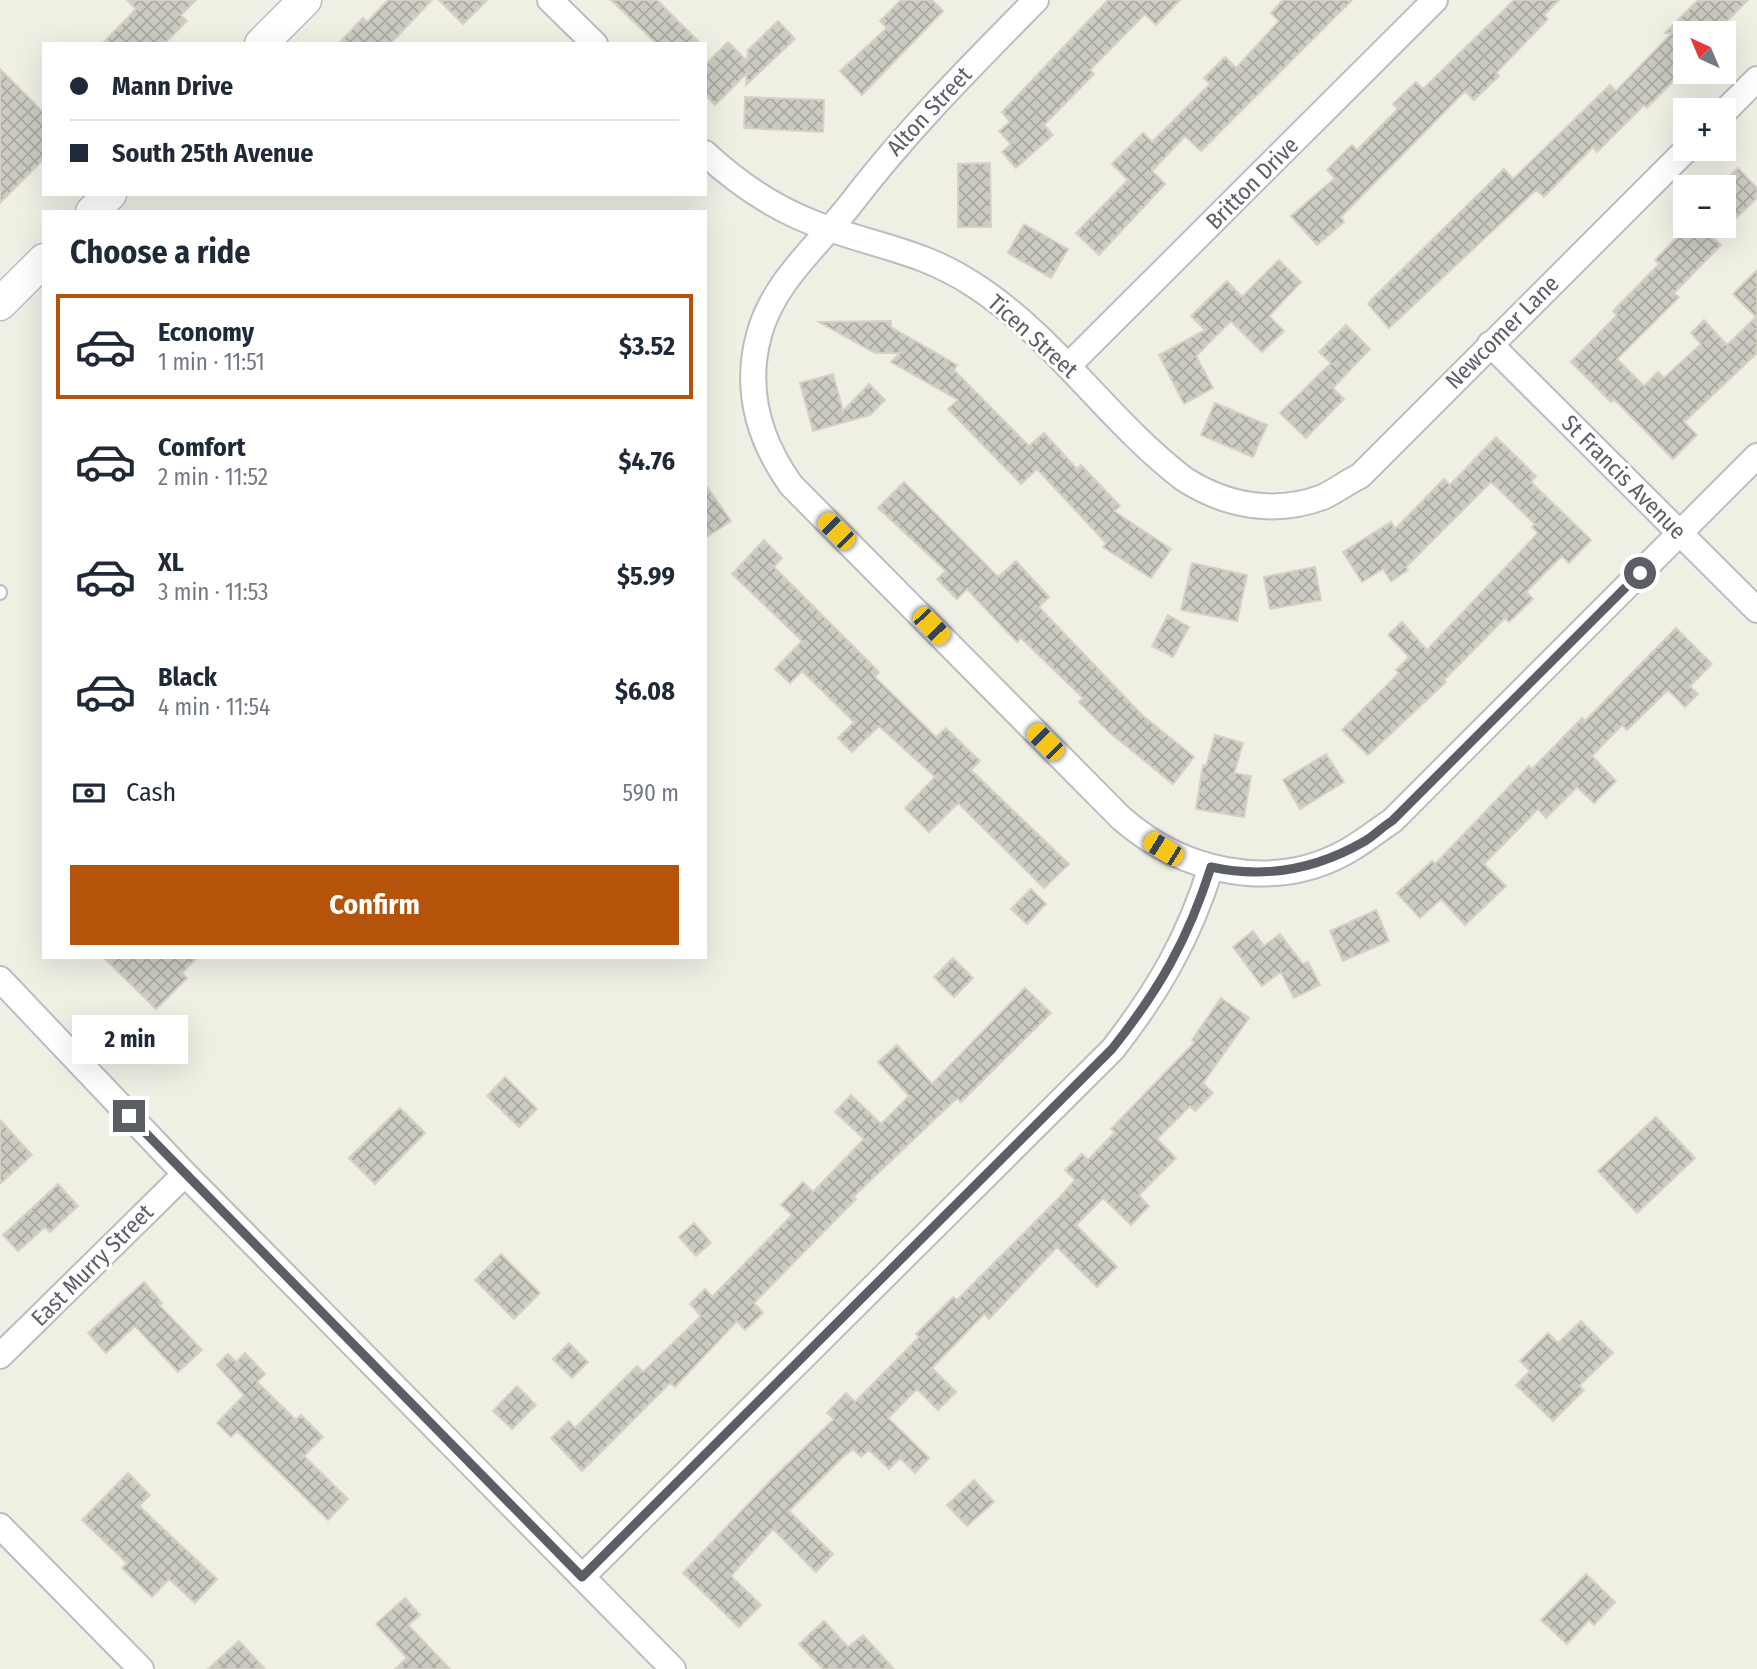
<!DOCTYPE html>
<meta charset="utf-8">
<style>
body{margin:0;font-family:"Fira Sans Condensed",sans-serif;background:#f2f2f3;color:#1f2937;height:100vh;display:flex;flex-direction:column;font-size:26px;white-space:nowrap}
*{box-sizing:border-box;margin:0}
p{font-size:23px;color:#747a83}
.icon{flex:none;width:38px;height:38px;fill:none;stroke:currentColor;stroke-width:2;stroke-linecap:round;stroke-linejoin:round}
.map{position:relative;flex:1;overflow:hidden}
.side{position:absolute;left:42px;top:210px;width:665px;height:749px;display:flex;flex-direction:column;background:#fff;border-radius:0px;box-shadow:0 7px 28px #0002}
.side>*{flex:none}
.banner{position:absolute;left:42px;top:42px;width:665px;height:154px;border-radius:0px;box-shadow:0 7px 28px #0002;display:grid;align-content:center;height:154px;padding:0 28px;background:#fff}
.needle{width:46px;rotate:316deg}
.tools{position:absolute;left:1673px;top:21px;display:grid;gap:14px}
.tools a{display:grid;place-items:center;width:63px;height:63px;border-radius:0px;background:#fff;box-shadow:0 7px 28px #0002;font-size:35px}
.end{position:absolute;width:32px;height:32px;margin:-16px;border:9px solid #5c5e65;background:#fff;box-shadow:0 0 0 4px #fff}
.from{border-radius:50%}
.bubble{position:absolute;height:49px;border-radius:0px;background:#fff;box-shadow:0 7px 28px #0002;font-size:23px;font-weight:700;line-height:49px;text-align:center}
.car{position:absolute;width:21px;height:42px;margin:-21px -10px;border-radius:9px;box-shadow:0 0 5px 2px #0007;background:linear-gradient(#f5c518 24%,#345 0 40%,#f5c518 0 76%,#345 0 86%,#f5c518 0)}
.banner b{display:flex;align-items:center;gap:24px;height:66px;font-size:26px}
.banner b+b{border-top:2px solid #e0e1e3}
.banner i{width:18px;height:18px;background:#1f2937}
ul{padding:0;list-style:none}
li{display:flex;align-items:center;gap:21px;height:105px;margin:0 14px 10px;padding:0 14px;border:4px solid transparent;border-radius:0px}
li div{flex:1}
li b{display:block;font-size:26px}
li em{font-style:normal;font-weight:700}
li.current{border-color:#b45309}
li>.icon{width:63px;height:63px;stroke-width:1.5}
h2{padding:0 28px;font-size:32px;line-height:84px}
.pay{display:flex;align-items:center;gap:18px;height:77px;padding:0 28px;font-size:26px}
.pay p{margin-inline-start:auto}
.cta{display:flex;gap:14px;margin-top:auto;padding:14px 28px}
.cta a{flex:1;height:80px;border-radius:0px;background:#b45309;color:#fff;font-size:28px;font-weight:700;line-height:80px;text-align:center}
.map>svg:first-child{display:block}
.building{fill:url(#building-cross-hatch);stroke:#d4d2c2;stroke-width:2}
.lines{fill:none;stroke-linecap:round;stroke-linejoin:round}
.service-casing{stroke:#bcbcc3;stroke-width:16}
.minor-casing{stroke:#bcbcc3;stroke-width:28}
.tertiary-casing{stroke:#bcbcc3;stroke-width:35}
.service{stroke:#fff;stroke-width:12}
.minor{stroke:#fff;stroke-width:24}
.tertiary{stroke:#fff;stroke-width:32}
.route{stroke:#5c5e65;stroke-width:9}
.labels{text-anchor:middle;stroke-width:6;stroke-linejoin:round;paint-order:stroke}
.street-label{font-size:23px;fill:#5c5e65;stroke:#fff}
</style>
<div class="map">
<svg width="1757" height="1669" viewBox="0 0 1757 1669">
<defs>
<pattern id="building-cross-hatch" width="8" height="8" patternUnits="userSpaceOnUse" patternTransform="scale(1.75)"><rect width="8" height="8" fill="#cccbc3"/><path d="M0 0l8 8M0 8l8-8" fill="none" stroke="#a9a8a2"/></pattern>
</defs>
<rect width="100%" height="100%" fill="#efefe4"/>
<path class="building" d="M127 0H196L181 15 187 21 164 44H102L136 9Z
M388 0H432L390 44H338L363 18 367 22Z
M439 0H487L463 24Z
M611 0H657L701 44H657Z
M901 0H932L943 11 862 95 840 71 887 28 880 21Z
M1108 0H1180L1156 25 1145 14 1090 70 1094 74 1044 125 1053 135 1016 168 1002 152 1011 144 999 131 1010 122 1002 112Z
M1283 0H1352L1201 151 1185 136 1152 171 1165 184 1099 255 1076 233 1128 180 1112 164 1143 133 1152 142 1210 84 1204 78 1225 57 1236 68 1279 21 1271 13Z
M1514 0H1559L1544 15 1548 19 1496 73 1499 76 1474 100 1465 91 1341 217 1344 222 1317 245 1291 216 1335 178 1327 170 1352 145 1357 150 1398 109 1393 104 1416 82 1423 89Z
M1698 0H1748L1715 33H1685V69L1647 108 1644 105 1597 152 1593 147 1544 197 1536 190 1389 328 1368 304 1374 297 1504 169 1513 179 1610 85 1616 91 1672 33H1665Z
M778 21 795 39 746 85 747 73 715 105 705 95V65L728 42 747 61 748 50Z
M0 69 44 113V159L0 203Z
M745 97 824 100 823 132 744 128Z
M990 163 991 227H958V164Z
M1738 168 1757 188V198L1714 239 1721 245 1674 293 1679 297 1617 359 1644 386 1658 372 1664 378 1701 344 1691 333 1704 320 1727 345 1756 317 1733 294 1757 270V353L1684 422 1697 435 1673 459 1614 399 1611 402 1571 362 1617 315 1613 311 1659 264 1655 260 1688 226H1724V182Z
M1024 224 1068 249 1051 278 1008 253Z
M1279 260 1301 282 1269 316 1284 331 1262 352 1231 321 1196 356 1213 388 1184 404 1159 355 1205 330 1191 316 1227 281 1242 297Z
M891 321V327L957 365 954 370 1029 446 1044 433 1077 469 1081 465 1120 506 1114 511 1171 549 1151 578 1103 547 1106 543 1037 469 1021 484 948 409 958 400 891 362 900 353H875L819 322Z
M1346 325 1370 349 1333 388 1344 399 1306 438 1280 413 1331 363 1319 352Z
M833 374 843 411 869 384 885 400 870 415 813 431 800 383Z
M1215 403 1267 425 1253 457 1201 435Z
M1496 437 1536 476 1531 482 1591 540 1569 563 1562 556 1526 592 1533 599 1509 622 1505 618 1444 680 1446 682 1368 755 1342 730 1399 673 1396 670 1409 657 1388 635 1402 622 1427 650 1538 533 1532 527 1535 524 1491 482 1406 567 1408 570 1391 581 1383 569 1362 582 1343 552 1391 522 1395 529 1444 479 1450 485Z
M904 482 998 577 1016 561 1049 597 1039 607 1142 715 1194 757 1173 784 1109 732 1079 702 1083 698 1021 638 1017 642 967 589 957 599 937 579 946 571 878 508Z
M705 484 731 521 705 538Z
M764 540 782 558 774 567 879 672 875 677 936 737 946 728 980 761 971 770 1069 864 1044 888 958 803 929 832 905 808 935 777 879 726 852 752 838 738 854 722 802 671 790 683 775 669 802 641 732 574Z
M1192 563 1247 575 1237 621 1181 610Z
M1315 567 1321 600 1270 609 1264 577Z
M1168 615 1189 627 1173 657 1152 646Z
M1676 628 1712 664 1690 686 1698 694 1685 707 1668 690 1627 730 1622 725 1592 756 1616 781 1594 803 1577 787 1546 818 1538 809 1484 864 1506 886 1465 925 1441 899 1420 918 1397 893 1432 861 1435 864 1529 766 1532 769 1582 718 1585 721Z
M1215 735 1243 743 1234 773 1251 776 1244 817 1196 809 1203 765 1206 766Z
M1326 754 1344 782 1300 809 1283 780Z
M1031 889 1046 904 1027 924 1011 909Z
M1376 910 1389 941 1343 961 1330 931Z
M1253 931 1264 946 1280 934 1303 964 1308 962 1320 985 1294 998 1281 972 1262 986 1233 947Z
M103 957H198L182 973 187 978 156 1009Z
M953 958 973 978 954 997 934 977Z
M1025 988 1051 1013 961 1102 957 1098 853 1197 856 1199 754 1303 763 1313 745 1330 737 1321 675 1387 670 1383 582 1471 551 1438 569 1421 575 1428 637 1366 643 1372 701 1316 690 1304 705 1289 712 1297 792 1215 781 1205 803 1182 813 1192 864 1139 835 1112 851 1095 881 1124 909 1096 878 1062 897 1045 932 1084Z
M1221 998 1249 1018 1203 1083 1213 1093 1195 1111 1190 1106 1157 1139 1176 1158 1139 1195 1149 1206 1131 1225 1103 1198 1076 1225 1117 1267 1097 1287 1057 1247 989 1319 984 1314 932 1368 956 1392 938 1410 917 1389 888 1418 929 1458 915 1473 900 1458 889 1469 869 1450 861 1457 853 1449 842 1458 789 1511 833 1554 816 1572 773 1529 731 1576 761 1605 739 1627 683 1573 770 1481 834 1419 827 1413 846 1393 855 1402 919 1337 916 1334 953 1297 957 1300 1059 1198 1075 1180 1065 1170 1082 1154 1088 1160 1115 1132 1111 1129 1195 1042 1192 1040Z
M505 1077 537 1109 519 1127 487 1096Z
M400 1108 425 1133 375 1184 349 1158Z
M1656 1117 1695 1158 1637 1213 1598 1171Z
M0 1120 32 1155 0 1184Z
M58 1184 78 1206 50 1232 45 1227 18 1251 3 1235Z
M694 1223 711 1243 696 1256 679 1237Z
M501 1254 540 1293 514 1319 475 1280Z
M144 1282 162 1303 159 1305 202 1350 178 1372 135 1326 106 1353 88 1333Z
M1581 1321 1613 1353 1579 1386 1584 1390 1553 1421 1516 1385 1530 1371 1520 1361 1548 1333 1558 1343Z
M569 1343 588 1362 572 1378 553 1359Z
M245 1353 265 1374 257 1382 296 1420 301 1415 323 1437 304 1456 348 1499 328 1520 237 1431 231 1437 217 1423 244 1395 217 1365 228 1354 236 1362Z
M517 1386 536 1405 512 1429 493 1411Z
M128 1473 150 1495 139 1506 217 1579 195 1603 169 1579 152 1597 122 1568 127 1563 82 1520Z
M974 1480 994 1502 967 1526 947 1505Z
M1586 1574 1615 1602 1594 1625 1589 1620 1567 1644 1541 1620Z
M405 1598 420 1615 408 1625 450 1669H395L407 1658 376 1624Z
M824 1621 848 1647 863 1635 894 1669H823L799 1644Z
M239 1641 265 1669H208Z"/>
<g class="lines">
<defs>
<path id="service" d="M0 593V592"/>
<path id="minor" d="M550 0 595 44
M1036 0C972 65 909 128 853 201 821 243 773 281 759 335 744 390 759 440 791 485L1121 818C1181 871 1269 892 1342 854 1360 845 1375 832 1392 821L1757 456
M1724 112 1757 79
M705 153C738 184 774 208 816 224 873 246 921 250 974 285 1055 337 1108 421 1184 479 1226 506 1275 515 1323 497 1336 491 1347 482 1360 476L1687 149
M1490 344 1757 610
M1068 366 1435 0
M0 979 185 1174 673 1669
M0 1356 185 1174
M0 1526 141 1669
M582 1577 1113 1049C1158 991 1189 938 1211 867"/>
<path id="tertiary" d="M261 44 305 0
M92 212 110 194
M0 304 44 260"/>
</defs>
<use href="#service" class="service-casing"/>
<use href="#minor" class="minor-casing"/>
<use href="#tertiary" class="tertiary-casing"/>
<use href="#service" class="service"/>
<use href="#minor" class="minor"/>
<use href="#tertiary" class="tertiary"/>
</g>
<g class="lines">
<path class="route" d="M129 1116 582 1577 1112 1049C1159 990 1188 940 1211 867 1266 879 1317 869 1365 841 1375 835 1382 827 1392 821L1640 573"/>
</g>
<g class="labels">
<g class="street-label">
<text transform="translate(929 111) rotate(-47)" y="8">Alton Street</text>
<text transform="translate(1252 183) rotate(-45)" y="8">Britton Drive</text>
<text transform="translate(1502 332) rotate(-45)" y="8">Newcomer Lane</text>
<text transform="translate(1033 336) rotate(42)" y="8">Ticen Street</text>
<text transform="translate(1624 477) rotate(45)" y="8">St Francis Avenue</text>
<text transform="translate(92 1265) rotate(-45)" y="8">East Murry Street</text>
</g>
</g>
</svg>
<div class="tools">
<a><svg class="needle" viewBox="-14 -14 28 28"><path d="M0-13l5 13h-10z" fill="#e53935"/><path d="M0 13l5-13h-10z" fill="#747a83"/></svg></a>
<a>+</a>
<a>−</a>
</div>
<i class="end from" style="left:1640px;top:573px"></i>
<i class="end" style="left:129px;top:1116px"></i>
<div class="bubble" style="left:72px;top:1015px;width:116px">2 min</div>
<i class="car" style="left:836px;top:531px;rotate:315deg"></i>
<i class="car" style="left:931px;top:626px;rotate:136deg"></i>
<i class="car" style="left:1045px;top:742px;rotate:315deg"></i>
<i class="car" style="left:1163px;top:849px;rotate:302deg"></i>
<div class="banner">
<b><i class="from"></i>Mann Drive</b>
<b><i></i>South 25th Avenue</b>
</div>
<section class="side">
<h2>Choose a ride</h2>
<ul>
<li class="current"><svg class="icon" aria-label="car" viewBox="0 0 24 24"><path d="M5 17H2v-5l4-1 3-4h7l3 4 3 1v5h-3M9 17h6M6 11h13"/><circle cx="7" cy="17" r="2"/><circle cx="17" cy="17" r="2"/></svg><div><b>Economy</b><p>1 min · 11:51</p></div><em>$3.52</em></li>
<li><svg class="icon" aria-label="car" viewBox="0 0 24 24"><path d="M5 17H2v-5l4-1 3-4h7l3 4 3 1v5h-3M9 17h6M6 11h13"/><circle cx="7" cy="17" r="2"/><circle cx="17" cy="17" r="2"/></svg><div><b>Comfort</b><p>2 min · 11:52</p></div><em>$4.76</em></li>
<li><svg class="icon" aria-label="car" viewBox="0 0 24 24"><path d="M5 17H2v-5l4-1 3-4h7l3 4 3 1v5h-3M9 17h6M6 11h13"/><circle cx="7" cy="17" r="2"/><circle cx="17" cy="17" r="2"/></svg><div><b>XL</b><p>3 min · 11:53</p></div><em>$5.99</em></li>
<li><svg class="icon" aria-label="car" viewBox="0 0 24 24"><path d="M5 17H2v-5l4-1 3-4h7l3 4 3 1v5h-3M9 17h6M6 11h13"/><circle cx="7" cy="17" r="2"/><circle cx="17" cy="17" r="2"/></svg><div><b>Black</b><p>4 min · 11:54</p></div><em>$6.08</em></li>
</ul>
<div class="pay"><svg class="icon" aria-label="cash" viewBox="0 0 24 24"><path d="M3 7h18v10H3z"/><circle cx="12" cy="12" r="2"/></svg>Cash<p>590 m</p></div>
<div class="cta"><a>Confirm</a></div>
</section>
</div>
